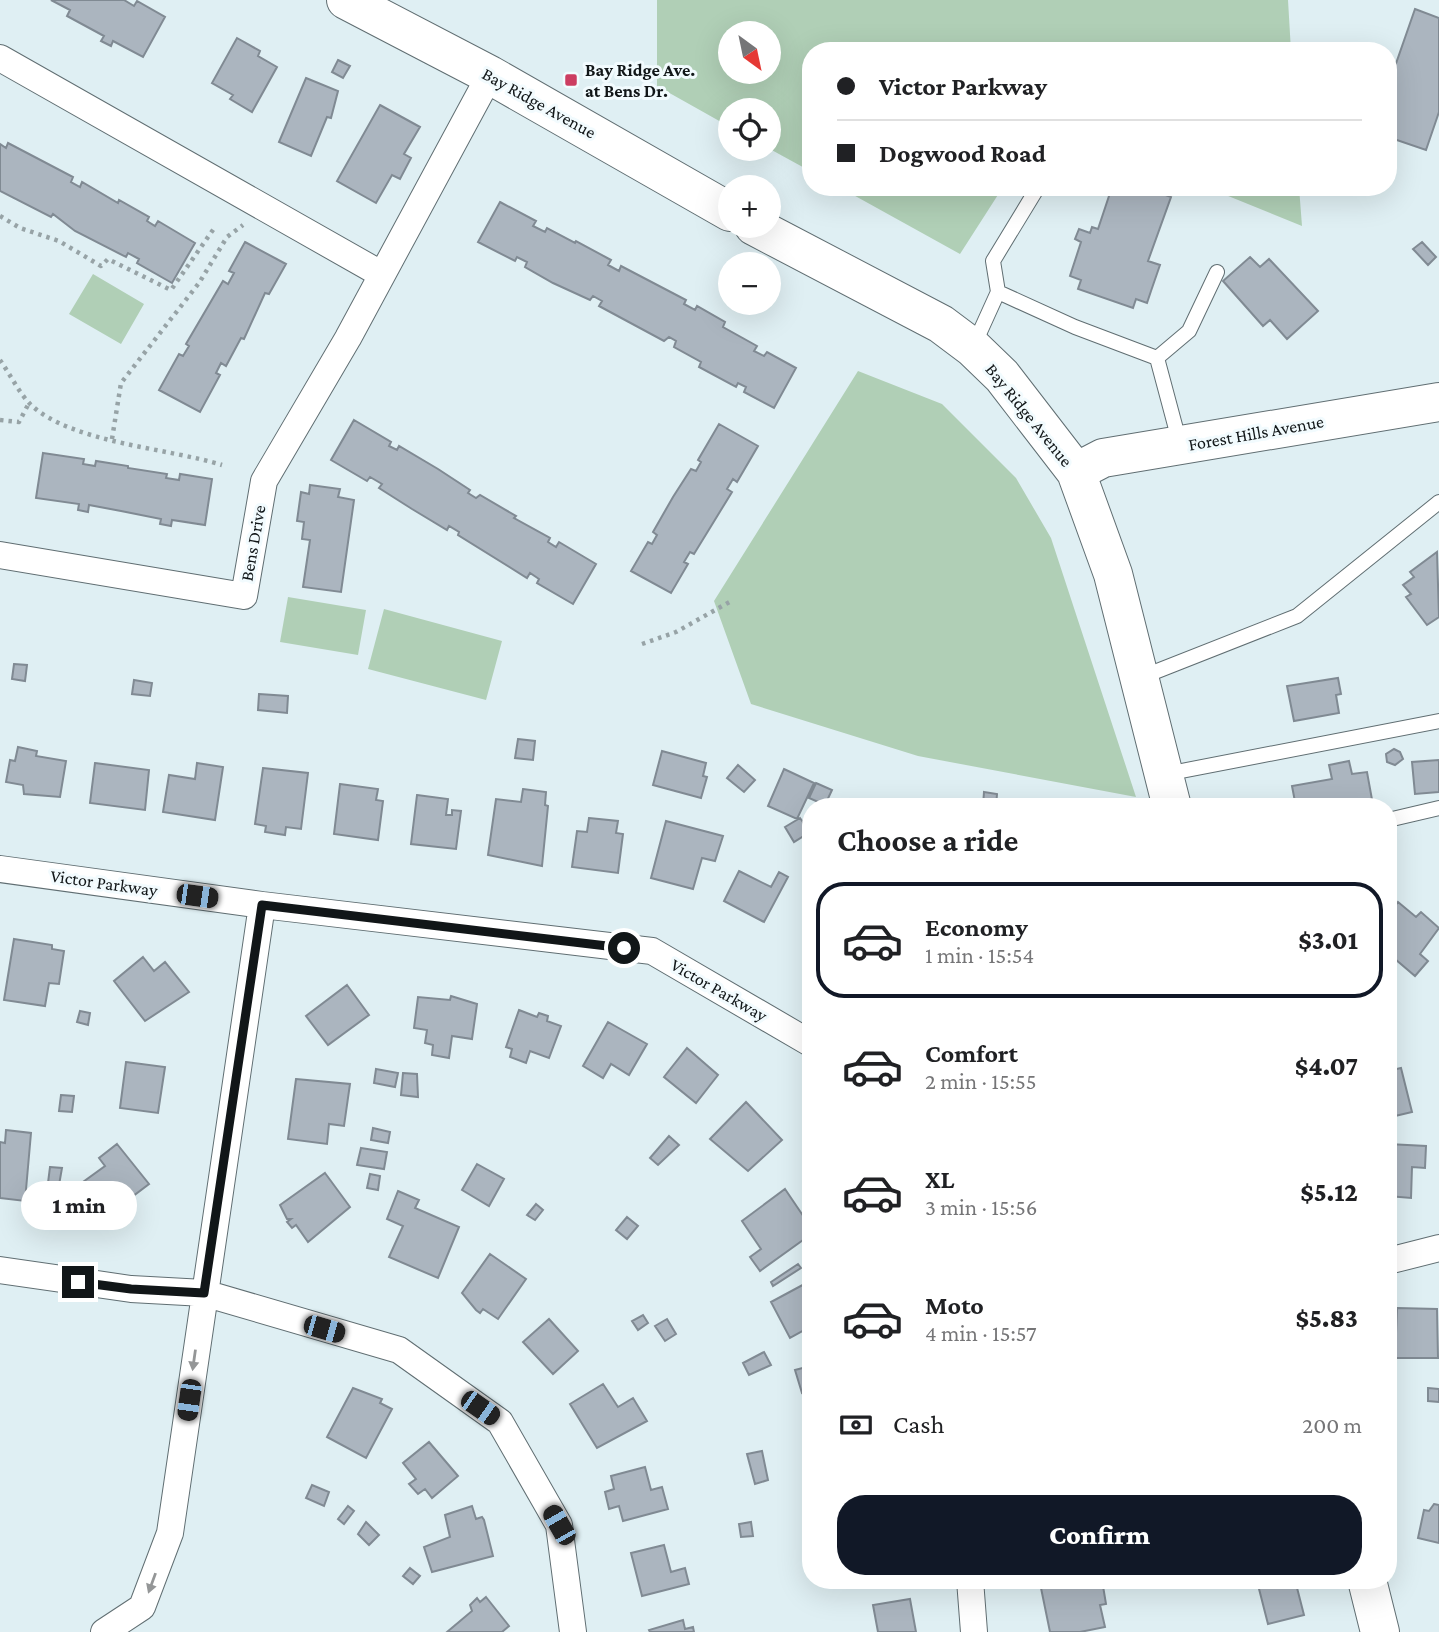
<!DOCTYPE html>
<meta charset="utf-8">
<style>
body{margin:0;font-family:"Crimson Pro",serif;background:#f2f2f2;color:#202124;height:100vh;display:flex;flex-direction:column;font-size:26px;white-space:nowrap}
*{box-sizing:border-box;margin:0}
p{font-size:23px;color:#757577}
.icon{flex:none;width:38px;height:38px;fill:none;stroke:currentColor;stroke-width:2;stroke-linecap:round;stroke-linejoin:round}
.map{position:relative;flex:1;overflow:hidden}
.sheet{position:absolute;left:802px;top:798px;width:595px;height:791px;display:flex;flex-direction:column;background:#fff;border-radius:28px;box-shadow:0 7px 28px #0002}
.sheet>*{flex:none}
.hud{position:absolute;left:802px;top:42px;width:595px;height:154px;border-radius:28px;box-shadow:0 7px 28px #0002;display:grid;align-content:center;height:154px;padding:0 35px;background:#fff}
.needle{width:46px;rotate:147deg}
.tools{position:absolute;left:718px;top:21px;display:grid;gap:14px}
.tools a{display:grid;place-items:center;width:63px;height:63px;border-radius:50%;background:#fff;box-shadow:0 7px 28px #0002;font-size:35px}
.end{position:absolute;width:32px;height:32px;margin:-16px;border:9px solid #111618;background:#fff;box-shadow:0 0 0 4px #fff}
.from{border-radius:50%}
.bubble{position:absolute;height:49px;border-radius:24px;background:#fff;box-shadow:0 7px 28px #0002;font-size:23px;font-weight:800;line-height:49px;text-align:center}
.car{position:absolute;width:21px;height:42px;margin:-21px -10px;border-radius:9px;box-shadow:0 0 5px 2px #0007;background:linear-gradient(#222 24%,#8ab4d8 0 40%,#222 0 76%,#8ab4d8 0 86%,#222 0)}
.hud b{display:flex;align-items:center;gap:24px;height:66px;font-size:26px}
.hud b+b{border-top:2px solid #e0e0e0}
.hud i{width:18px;height:18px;background:#202124}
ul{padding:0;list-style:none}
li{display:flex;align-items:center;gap:21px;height:116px;margin:0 14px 10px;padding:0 21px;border:4px solid transparent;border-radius:28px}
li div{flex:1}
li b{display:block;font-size:26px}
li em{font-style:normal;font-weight:800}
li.on{border-color:#111827}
li>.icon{width:63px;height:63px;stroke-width:1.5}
h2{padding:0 35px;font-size:32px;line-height:84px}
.pay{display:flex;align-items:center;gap:18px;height:77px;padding:0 35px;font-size:26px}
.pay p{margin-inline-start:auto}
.action{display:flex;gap:14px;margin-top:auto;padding:14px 35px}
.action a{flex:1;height:80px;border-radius:28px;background:#111827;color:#fff;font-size:28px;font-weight:800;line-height:80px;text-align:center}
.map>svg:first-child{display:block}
.green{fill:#b0cfb6;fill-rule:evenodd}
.building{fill:#abb5bf;stroke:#808a93;stroke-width:2}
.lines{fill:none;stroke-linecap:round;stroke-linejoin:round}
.lane-casing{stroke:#606e72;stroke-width:16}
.street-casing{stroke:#606e72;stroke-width:28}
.secondary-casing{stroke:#606e72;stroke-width:40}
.path{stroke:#97a3a6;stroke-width:4.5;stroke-dasharray:3.5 5;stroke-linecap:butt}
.lane{stroke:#fff;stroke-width:14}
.street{stroke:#fff;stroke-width:26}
.secondary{stroke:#fff;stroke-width:38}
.oneway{fill:#949697}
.route{stroke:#111618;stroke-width:9}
.poi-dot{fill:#cc3d61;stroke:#f2fbfe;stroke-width:2.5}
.labels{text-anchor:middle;stroke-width:6;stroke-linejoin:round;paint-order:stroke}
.poi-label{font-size:18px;font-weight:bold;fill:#111618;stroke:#f2fbfe;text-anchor:start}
.street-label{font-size:18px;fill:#111618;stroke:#f2fbfe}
</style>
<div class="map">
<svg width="1439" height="1632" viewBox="0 0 1439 1632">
<rect width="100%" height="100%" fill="#dfeff3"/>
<path class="green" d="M657 0H1288L1291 51H810V171L768 148V110H730V127L657 86ZM730 33H768V72H730Z
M839 187H1003L960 254Z
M1206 187H1299L1302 226Z
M93 274 144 304 121 344 69 314Z
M858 371 942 404 1016 478 1051 538 1136 797 918 756 751 704 714 601Z
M288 597 366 610 358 655 280 642Z
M384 609 502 641 486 700 368 669Z"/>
<path class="building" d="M51 0H124L134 6 137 1 165 17 143 57 113 41 111 46 101 41 104 36 67 16 70 10Z
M1415 9 1439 18V112L1426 150 1388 137V79L1391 71 1393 72Z
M237 38 260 51 258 56 277 67 252 112 230 99 233 95 212 83Z
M338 60 350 66 343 78 332 72Z
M306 78 338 91 331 118 327 117 311 156 279 142Z
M380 105 420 127 404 154 411 158 400 179 392 175 376 203 337 181Z
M8 143 73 177 71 182 80 187 82 182 118 203 119 200 149 217 147 221 155 226 158 221 195 243 172 283 137 263 139 259 128 253 126 257 75 231 53 214 51 217 0 191V144L6 148Z
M1112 187H1144L1171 197 1148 261 1160 265 1151 291 1147 303 1136 299 1133 308 1078 289 1081 280 1070 276 1081 242 1075 239 1079 229 1090 233 1092 227 1098 229Z
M500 202 536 221 533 226 545 232 547 228 575 243 576 241 611 260 608 265 619 271 621 266 686 300 684 304 695 310 697 306 725 322 723 327 757 346 754 351 764 356 767 352 796 368 774 408 744 392 746 387 738 383 736 387 699 367 701 362 674 347 676 341 669 337 664 341 599 306 602 301 593 296 590 300 553 283 525 267 527 262 517 257 515 261 478 242Z
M245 242 286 264 269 294 265 293 244 339 241 338 226 366 221 363 216 373 220 375 200 412 159 390 179 354 183 356 189 346 186 344 223 281 228 284 234 273 229 271Z
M1422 242 1436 257 1428 265 1413 249Z
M1250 257 1260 267 1269 259 1318 311 1287 339 1270 320 1263 326 1223 281Z
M354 420 391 442 389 446 397 450 399 446 438 469 470 490 468 493 476 498 480 495 516 516 514 518 550 538 548 542 556 547 559 542 596 564 573 604 537 583 539 579 530 573 527 578 458 535 459 532 449 526 447 530 412 509 379 488 382 484 370 477 367 481 331 460Z
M719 424 758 446 737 482 733 479 727 489 732 492 694 554 690 552 684 562 688 564 671 593 631 571 648 542 652 544 657 535 653 532 673 497 691 469 696 471 701 462 698 460Z
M43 453 84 459 83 464 95 466 96 461 128 466V468L167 474 166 478 179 480 180 474 212 479 205 525 172 520 171 526 160 524 161 519 121 511 89 505 88 512 78 510 79 504 36 498Z
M310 485 340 489 338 497 354 500 341 592 303 587 310 540 302 539 304 522 297 521 301 492 309 494Z
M1437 552 1439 617 1427 625 1406 597 1411 594 1403 585 1414 577 1410 572Z
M14 664 27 665 25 681 12 679Z
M1338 678 1341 694 1336 695 1339 713 1294 721 1287 686Z
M134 680 152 683 150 696 132 694Z
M259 694 288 696 287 713 258 710Z
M518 739 535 741 533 760 515 758Z
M18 747 37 751 36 756 66 761 60 797 24 794 23 785 6 782 10 760 15 761Z
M1394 749 1400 752 1403 759 1395 765 1387 762 1386 754Z
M662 751 706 763 703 776 707 777 701 798 653 785Z
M1439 760V792L1415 794 1412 762Z
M1349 761 1352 774 1367 772 1373 805 1296 807 1292 786 1332 779 1329 765Z
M95 763 149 770 145 810 90 803Z
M197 763 223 767 215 820 163 812 169 775 195 779Z
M738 765 755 780 744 792 727 778Z
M263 768 308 773 301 829 286 827 285 835 265 832 266 826 255 824Z
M784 769 814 783 797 819 768 806Z
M816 783 832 790 825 805 809 798Z
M340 784 378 789 376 800 383 801 378 840 334 834Z
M523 789 546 792 545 805 548 806 542 866 488 855 496 799 521 802Z
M984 792 997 794 996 807 983 806Z
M417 795 448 799 446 815H452V810L461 811 456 849 411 844Z
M589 818 618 821 616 833 623 834 618 873 572 867 577 831 587 832Z
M800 818 810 832 794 842 785 827Z
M666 821 723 836 715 861 702 858 693 889 651 878Z
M739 871 771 887 779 872 788 877 764 922 724 901Z
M1398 902 1416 917 1421 912 1439 928 1420 954 1428 961 1415 976 1388 953V914Z
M14 939 52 945V949L64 951 59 984 49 983 45 1006 4 1000Z
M143 957 154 971 165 962 189 992 145 1021 114 981Z
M347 985 369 1015 328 1045 306 1016Z
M1388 994H1394L1395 1037 1388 1038Z
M451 996 477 1004 472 1039 452 1036 449 1058 432 1055 433 1045 425 1043 427 1030 414 1028 418 997 450 1000Z
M519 1010 537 1017 539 1013 548 1016 547 1021 561 1026 549 1058 530 1051 526 1063 510 1057 512 1049 506 1047Z
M80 1011 90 1013 88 1025 77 1022Z
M608 1022 647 1044 629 1075 611 1064 603 1078 583 1066Z
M687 1048 718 1075 696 1103 664 1077Z
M126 1062 165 1067 158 1113 120 1108Z
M1401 1068 1412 1112 1395 1116 1393 1108 1388 1109V1071Z
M376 1069 398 1073 395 1087 374 1083Z
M403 1073 417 1074 418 1097 401 1095Z
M296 1079 350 1084 344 1126 329 1124 327 1144 288 1139Z
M61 1095 74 1096 72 1112 59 1111Z
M746 1102 782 1140 748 1171 710 1139Z
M373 1128 390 1132 388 1143 371 1140Z
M6 1130 31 1133 25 1201 0 1198V1142L5 1143Z
M669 1136 679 1145 658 1165 650 1158Z
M117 1144 149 1184 108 1215 83 1182 105 1166 99 1158Z
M1388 1144 1426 1146 1425 1168 1412 1167 1411 1198 1388 1196Z
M361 1148 387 1152 384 1169 357 1165Z
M477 1164 504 1179 489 1206 462 1190Z
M50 1167 62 1168 59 1185 48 1183Z
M325 1173 350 1207 308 1242 296 1225 292 1228 287 1222 291 1219H287L280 1205Z
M370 1174 380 1176 378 1190 367 1188Z
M785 1189 810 1226V1235L760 1271 750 1257 761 1249 742 1221Z
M398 1191 419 1200 415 1208 459 1227 438 1278 389 1257 403 1226 387 1219Z
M536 1204 543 1210 535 1220 527 1215Z
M627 1217 638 1226 627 1239 616 1230Z
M490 1254 526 1279 498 1319 483 1309 480 1313 476 1310 462 1293Z
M798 1264 801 1268 773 1286 771 1282Z
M810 1281V1327L790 1338 771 1302Z
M1397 1308 1437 1309 1438 1358H1395Z
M643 1315 648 1323 638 1330 632 1321Z
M549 1319 578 1351 553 1374 523 1342Z
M667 1319 676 1334 665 1341 655 1326Z
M764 1352 771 1365 749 1375 743 1363Z
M810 1366V1391L802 1393 795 1370Z
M603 1384 618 1407 633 1398 647 1421 597 1448 570 1404Z
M353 1388 382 1399 380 1403 392 1409 366 1458 327 1437Z
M1428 1388 1439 1389V1402L1428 1401Z
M429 1442 458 1476 432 1498 425 1489 418 1494 409 1484 416 1479 403 1463Z
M762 1451 768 1480 755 1484 747 1454Z
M645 1467 651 1490 662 1487 668 1509 623 1521 619 1506 609 1509 605 1492 614 1489 611 1476Z
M312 1485 329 1492 324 1506 306 1498Z
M1434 1504 1439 1505V1543L1418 1538 1424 1510 1429 1511Z
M348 1506 354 1511 344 1524 338 1519Z
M472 1506 476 1519 482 1517 484 1520 493 1556 432 1572 424 1547 450 1537 445 1515Z
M366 1522 379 1535 369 1545 358 1534Z
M751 1522 753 1536 741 1537 739 1524Z
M664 1545 671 1572 685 1568 689 1584 642 1596 631 1553Z
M410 1568 420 1576 413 1584 403 1576Z
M1083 1580H1102L1106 1604 1100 1605 1105 1627 1080 1632H1050L1041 1588Z
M1247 1580H1295L1304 1615 1268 1624 1257 1581 1248 1583Z
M486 1597 509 1626 502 1632H447L472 1611 470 1605 477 1598 480 1602Z
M910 1599 916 1632H878L873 1605Z
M683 1620 685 1629 693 1627 694 1632H650L649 1630Z"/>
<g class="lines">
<defs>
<path id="lane" d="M998 292 993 261 1038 187
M974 345 998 292 1075 327 1157 358 1180 444
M1157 358 1189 331 1217 272
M1142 677 1297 616 1439 502
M1166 774 1439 721
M1388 820 1439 808"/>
<path id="street" d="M0 58 381 274
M0 555 244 596 264 481 348 338 490 75
M0 869 262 905 652 951 810 1043
M1388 1261 1439 1248
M0 1270 131 1289 204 1293 399 1350 500 1422 559 1525 573 1632
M970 1580 974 1632
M104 1632 142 1607 170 1533 262 905"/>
<path id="secondary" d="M346 0 490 75 730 212
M754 226 941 324 973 348 1002 376 1076 472 1113 574 1172 807
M1076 472 1103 458 1439 402
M1367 1580 1380 1632"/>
</defs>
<use href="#lane" class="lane-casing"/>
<use href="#street" class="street-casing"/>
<use href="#secondary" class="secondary-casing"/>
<path class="path" d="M0 216 20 228 59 241 101 266 108 259 171 290 215 227
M0 360C10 374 19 393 31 405 72 443 168 448 222 465
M0 420 19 422 29 403
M112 439 121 383 199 283 227 237 243 225
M642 644 676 632 733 600"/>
<use href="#lane" class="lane"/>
<use href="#street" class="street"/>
<use href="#secondary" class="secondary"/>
</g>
<defs><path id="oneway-solid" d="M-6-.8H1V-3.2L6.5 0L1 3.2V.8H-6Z" transform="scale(1.75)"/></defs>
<g class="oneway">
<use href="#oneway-solid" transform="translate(194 1360) rotate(98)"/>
<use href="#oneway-solid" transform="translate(152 1583) rotate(110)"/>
</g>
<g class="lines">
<path class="route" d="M78 1282 131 1289 204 1293 262 905 624 948"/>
</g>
<rect class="poi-dot" x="564" y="73" width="14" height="14" rx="3.5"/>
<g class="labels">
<g class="poi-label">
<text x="585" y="76">Bay Ridge Ave.<tspan x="585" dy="21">at Bens Dr.</tspan></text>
</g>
<g class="street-label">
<text transform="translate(539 103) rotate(29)" y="6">Bay Ridge Avenue</text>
<text transform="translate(1029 415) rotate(51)" y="6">Bay Ridge Avenue</text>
<text transform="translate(1256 433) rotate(-10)" y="6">Forest Hills Avenue</text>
<text transform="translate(253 543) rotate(-80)" y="6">Bens Drive</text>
<text transform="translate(104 883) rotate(8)" y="6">Victor Parkway</text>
<text transform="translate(719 990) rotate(30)" y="6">Victor Parkway</text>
</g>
</g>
</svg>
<div class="tools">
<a><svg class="needle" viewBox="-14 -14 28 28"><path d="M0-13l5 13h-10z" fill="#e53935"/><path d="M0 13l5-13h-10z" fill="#757577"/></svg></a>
<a><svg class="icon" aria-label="locate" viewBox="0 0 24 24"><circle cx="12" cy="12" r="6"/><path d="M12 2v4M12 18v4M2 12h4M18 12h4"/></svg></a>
<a>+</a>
<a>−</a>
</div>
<i class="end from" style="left:624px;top:948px"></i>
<i class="end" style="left:78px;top:1282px"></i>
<div class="bubble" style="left:21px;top:1181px;width:116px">1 min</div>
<i class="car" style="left:197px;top:896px;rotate:98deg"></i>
<i class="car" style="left:324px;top:1329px;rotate:106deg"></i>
<i class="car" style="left:189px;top:1400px;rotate:188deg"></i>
<i class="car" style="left:480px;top:1408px;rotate:125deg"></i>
<i class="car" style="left:559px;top:1525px;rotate:330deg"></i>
<div class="hud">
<b><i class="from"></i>Victor Parkway</b>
<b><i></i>Dogwood Road</b>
</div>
<section class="sheet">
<h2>Choose a ride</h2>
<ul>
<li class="on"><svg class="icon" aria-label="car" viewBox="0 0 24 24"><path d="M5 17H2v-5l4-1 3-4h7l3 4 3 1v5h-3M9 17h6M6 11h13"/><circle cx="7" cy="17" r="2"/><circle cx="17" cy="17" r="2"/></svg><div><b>Economy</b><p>1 min · 15:54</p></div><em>$3.01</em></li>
<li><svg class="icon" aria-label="car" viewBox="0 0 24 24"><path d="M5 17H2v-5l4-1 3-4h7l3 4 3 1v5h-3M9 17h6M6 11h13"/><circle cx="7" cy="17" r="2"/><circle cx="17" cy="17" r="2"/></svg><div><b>Comfort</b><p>2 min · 15:55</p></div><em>$4.07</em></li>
<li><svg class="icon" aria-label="car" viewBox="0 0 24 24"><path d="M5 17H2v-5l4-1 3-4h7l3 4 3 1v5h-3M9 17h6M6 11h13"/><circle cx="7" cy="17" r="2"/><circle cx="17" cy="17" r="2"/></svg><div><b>XL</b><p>3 min · 15:56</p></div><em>$5.12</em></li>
<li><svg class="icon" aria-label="car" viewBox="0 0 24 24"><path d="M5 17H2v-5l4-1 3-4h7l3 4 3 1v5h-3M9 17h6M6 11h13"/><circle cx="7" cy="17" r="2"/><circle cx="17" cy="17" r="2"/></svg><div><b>Moto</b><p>4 min · 15:57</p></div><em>$5.83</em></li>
</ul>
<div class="pay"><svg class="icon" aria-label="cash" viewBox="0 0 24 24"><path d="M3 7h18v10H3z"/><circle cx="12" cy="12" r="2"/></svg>Cash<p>200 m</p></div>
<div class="action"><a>Confirm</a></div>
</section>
</div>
